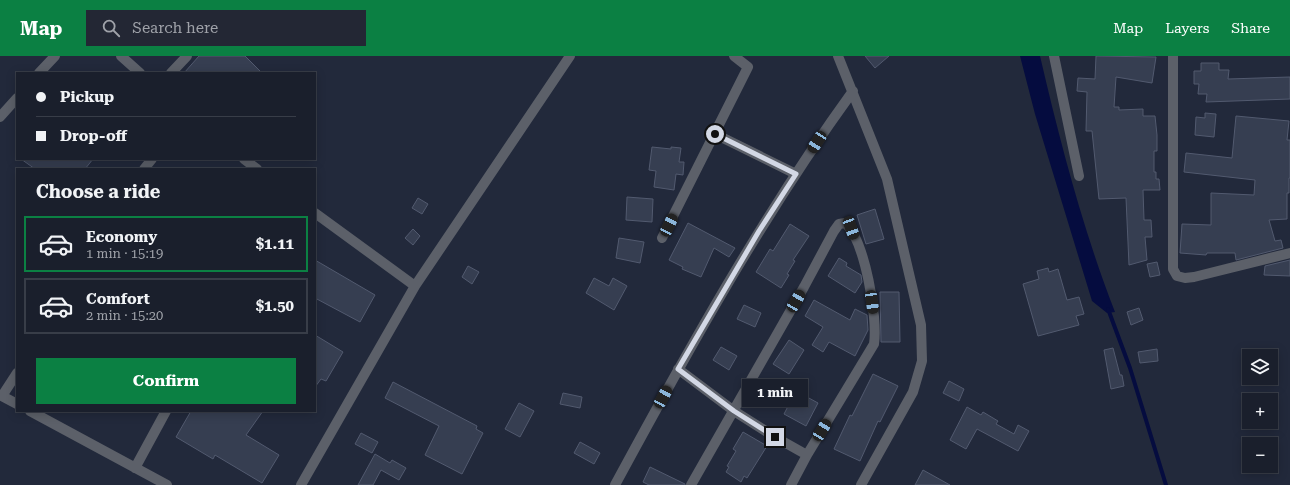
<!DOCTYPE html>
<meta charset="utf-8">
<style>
body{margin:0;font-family:"Roboto Serif",serif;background:#232734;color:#f1f3f6;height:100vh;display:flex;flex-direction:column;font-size:15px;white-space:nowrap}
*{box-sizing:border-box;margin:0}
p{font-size:13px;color:#9fa2a9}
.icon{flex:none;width:22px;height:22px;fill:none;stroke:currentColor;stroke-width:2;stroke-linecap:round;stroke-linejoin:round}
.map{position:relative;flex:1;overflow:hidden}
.panel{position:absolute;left:16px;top:112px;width:300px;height:244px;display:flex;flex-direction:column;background:#1a1f2c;border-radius:0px;box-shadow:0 2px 10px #0003,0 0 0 1px #383d48}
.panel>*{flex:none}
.guide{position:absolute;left:16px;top:16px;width:300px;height:88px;border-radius:0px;box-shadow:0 2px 10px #0003,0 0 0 1px #383d48;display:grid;align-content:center;height:88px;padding:0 20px;background:#1a1f2c}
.tools{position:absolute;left:1242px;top:293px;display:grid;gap:8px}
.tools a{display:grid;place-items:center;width:36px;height:36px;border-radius:0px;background:#1a1f2c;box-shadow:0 2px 10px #0003,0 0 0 1px #383d48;font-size:20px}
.end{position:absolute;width:18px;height:18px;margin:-9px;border:5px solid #d3d8e5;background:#111;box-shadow:0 0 0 2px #111}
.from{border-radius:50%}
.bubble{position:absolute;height:28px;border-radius:0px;background:#1a1f2c;box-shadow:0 2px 10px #0003,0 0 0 1px #383d48;font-size:13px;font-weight:700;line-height:28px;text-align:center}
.car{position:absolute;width:12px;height:24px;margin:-12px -6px;border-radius:5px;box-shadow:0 0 3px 1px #0007;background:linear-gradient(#222 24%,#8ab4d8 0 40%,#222 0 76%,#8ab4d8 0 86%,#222 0)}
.guide b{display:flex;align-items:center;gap:14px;height:38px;font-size:15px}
.guide b+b{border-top:1px solid #383d48}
.guide i{width:10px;height:10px;background:#f1f3f6}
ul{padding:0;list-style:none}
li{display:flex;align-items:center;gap:12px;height:56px;margin:0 8px 6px;padding:0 12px;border:2px solid #383d48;border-radius:0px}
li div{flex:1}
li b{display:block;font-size:15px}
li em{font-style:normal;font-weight:700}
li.active{border-color:#0b8043}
li>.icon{width:36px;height:36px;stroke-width:1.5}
h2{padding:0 20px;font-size:18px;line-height:48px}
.cta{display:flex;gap:8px;margin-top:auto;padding:8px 20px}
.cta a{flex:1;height:46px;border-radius:0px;background:#0b8043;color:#fff;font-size:16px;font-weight:700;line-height:46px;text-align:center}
header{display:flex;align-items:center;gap:24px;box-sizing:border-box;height:56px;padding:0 20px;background:#0b8043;color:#fff}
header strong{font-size:19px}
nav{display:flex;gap:22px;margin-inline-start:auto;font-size:14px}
.search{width:280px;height:36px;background:#232734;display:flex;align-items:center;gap:10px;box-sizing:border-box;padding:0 14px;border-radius:0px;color:#9fa2a9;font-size:15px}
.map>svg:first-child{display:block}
.water{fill:#050c3f}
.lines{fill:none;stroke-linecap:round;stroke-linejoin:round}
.stream{stroke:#050c3f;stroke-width:4}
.building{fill:#363e51;stroke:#525a6f}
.minor{stroke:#5c6069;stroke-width:10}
.route{stroke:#d3d8e5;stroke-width:5}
</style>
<header>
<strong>Map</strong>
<div class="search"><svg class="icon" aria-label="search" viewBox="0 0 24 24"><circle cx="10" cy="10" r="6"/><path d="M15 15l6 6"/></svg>Search here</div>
<nav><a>Map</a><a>Layers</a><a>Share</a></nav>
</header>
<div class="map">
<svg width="1290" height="429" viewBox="0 0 1290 429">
<rect width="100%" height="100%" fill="#22293b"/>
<path class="water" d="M1020 0H1040C1060 86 1083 174 1115 256L1107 257 1092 245 1035 58Z"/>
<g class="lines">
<path class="stream" d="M1108 253 1130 312 1166 429"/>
</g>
<path class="building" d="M199 0H245L262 17H184Z
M865 0H889L875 12Z
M1096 0 1156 1 1152 27 1116 21 1114 51H1119V54L1143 53V60H1155L1157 79V95H1154V116H1156V123H1159L1160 134H1143L1144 164H1151L1152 181H1145L1147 204 1129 209 1126 142 1099 143 1092 75H1086L1087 36 1077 35 1078 22 1095 23Z
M1201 7H1219V14H1229L1228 23 1290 21V43L1206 46 1207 38H1198L1199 28H1194V15H1201Z
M1205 57 1216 58 1214 81 1195 79 1196 61 1205 62Z
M1236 60 1289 65 1287 84H1290V122H1289V137H1287V163L1269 164 1275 185 1281 184 1283 192 1236 204 1235 197H1207L1206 199 1180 197 1182 168 1211 169V137L1254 139 1255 124 1184 116 1186 97 1232 102Z
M652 91 671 93V91L681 92 679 106H684L683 119 676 118 674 134 654 131 656 115 649 114Z
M21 103H93L85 113H35Z
M627 141 653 143 652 166 626 164Z
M418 142 428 148 422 158 412 152Z
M875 153 884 183 866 188 857 159Z
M688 167 735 192 729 201 714 192 701 221 682 213 683 211 669 204Z
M790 168 809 180 793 204 795 205 787 218 789 219 781 232 756 216 770 193 773 195Z
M413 173 420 180 413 189 405 182Z
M619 182 644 186 640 207 616 202Z
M839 202 847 207 846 210 861 219 862 226 855 237 828 220Z
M315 204 375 239 360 266 315 242Z
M1290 204V220L1264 219 1265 210Z
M1157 206 1160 219 1150 221 1147 208Z
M468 210 479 216 472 228 462 221Z
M1048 212 1049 216 1058 213 1067 244 1079 241 1084 258 1076 260 1079 269 1038 280 1023 228 1039 223 1037 215Z
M594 222 609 230 613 222 627 230 614 254 586 237Z
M880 236H899L900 286H881Z
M814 244 850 264 855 253 867 259 868 274 855 300 829 286 823 296 812 289 823 271 805 260Z
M744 249 761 257 755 271 737 263Z
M1139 252 1143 264 1131 269 1127 256Z
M315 279 343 296 326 325 321 323 315 331Z
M789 284 804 294 789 318 773 308Z
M721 291 737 300 729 314 713 304Z
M1113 292 1120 319H1122L1124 330 1111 333 1104 294Z
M1157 293 1158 305 1140 307 1138 296Z
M873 318 898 330 880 366 878 365 860 405 834 393 850 359 852 360Z
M949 325 964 333 959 345 943 337Z
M393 326 477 370 476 373 483 377 462 418 425 399 439 370 385 342Z
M796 335 818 347 806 370 784 358Z
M563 337 582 341 580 352 560 348Z
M519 347 534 355 520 381 505 373Z
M967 351 981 359 983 356 998 365 996 368 1014 378 1018 369 1029 375 1018 395 977 373 966 393 950 384Z
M191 355H263L246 379 279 399 262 427 215 399 213 403 176 381Z
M743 376 767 390 747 422 744 420 741 426 726 416 729 411 727 410 736 395 733 393Z
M361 377 378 386 372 397 355 388Z
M580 386 600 397 594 408 574 397Z
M375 398 390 407 392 404 406 412 399 424 381 414 373 429H358Z
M650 411 685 428V429H649L643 426Z
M923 414 950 429H915Z"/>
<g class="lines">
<path class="minor" d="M121 0 140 17
M838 0 887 123 921 269 922 305 913 336 861 429
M1054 0 1079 120
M1173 0V213L1177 220 1185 222 1194 221 1290 197
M39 17 55 0
M171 17 187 0
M0 61 17 42
M715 78 796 118
M244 103 257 113
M144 113 152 103
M315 157 415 230
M662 182 748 11 734 0
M678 313 734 355 775 381 807 399
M0 339 17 348
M2 340 17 317
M30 355 167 429
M135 412 166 355
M301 429 415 230 570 0
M615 429C688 294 763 159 853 35
M691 429 804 231 834 175 839 168 845 167C865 184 878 262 874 288L807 399 791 429"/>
</g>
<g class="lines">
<path class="route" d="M715 78 796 118 759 175 678 313 734 355 775 381"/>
</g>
</svg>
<div class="tools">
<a><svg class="icon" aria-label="layers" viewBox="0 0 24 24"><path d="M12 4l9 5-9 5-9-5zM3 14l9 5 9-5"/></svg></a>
<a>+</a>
<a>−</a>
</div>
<i class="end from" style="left:715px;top:78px"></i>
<i class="end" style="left:775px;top:381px"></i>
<div class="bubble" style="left:742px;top:323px;width:66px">1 min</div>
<i class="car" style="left:817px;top:86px;rotate:213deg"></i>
<i class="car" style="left:669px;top:169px;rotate:26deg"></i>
<i class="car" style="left:851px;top:172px;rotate:160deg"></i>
<i class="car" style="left:796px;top:245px;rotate:30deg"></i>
<i class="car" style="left:872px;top:246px;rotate:172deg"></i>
<i class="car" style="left:663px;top:341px;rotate:28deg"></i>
<i class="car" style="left:822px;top:374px;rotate:31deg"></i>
<div class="guide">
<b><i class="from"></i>Pickup</b>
<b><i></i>Drop-off</b>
</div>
<section class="panel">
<h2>Choose a ride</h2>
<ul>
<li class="active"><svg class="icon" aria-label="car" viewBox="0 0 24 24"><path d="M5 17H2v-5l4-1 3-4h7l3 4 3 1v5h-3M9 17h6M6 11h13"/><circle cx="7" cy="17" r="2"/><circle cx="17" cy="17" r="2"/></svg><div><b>Economy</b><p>1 min · 15:19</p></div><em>$1.11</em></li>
<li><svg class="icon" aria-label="car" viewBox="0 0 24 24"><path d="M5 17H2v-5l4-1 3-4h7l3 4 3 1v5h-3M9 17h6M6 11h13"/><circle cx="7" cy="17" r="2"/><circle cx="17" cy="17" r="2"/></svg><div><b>Comfort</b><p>2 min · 15:20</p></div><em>$1.50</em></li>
</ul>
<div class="cta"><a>Confirm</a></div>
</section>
</div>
